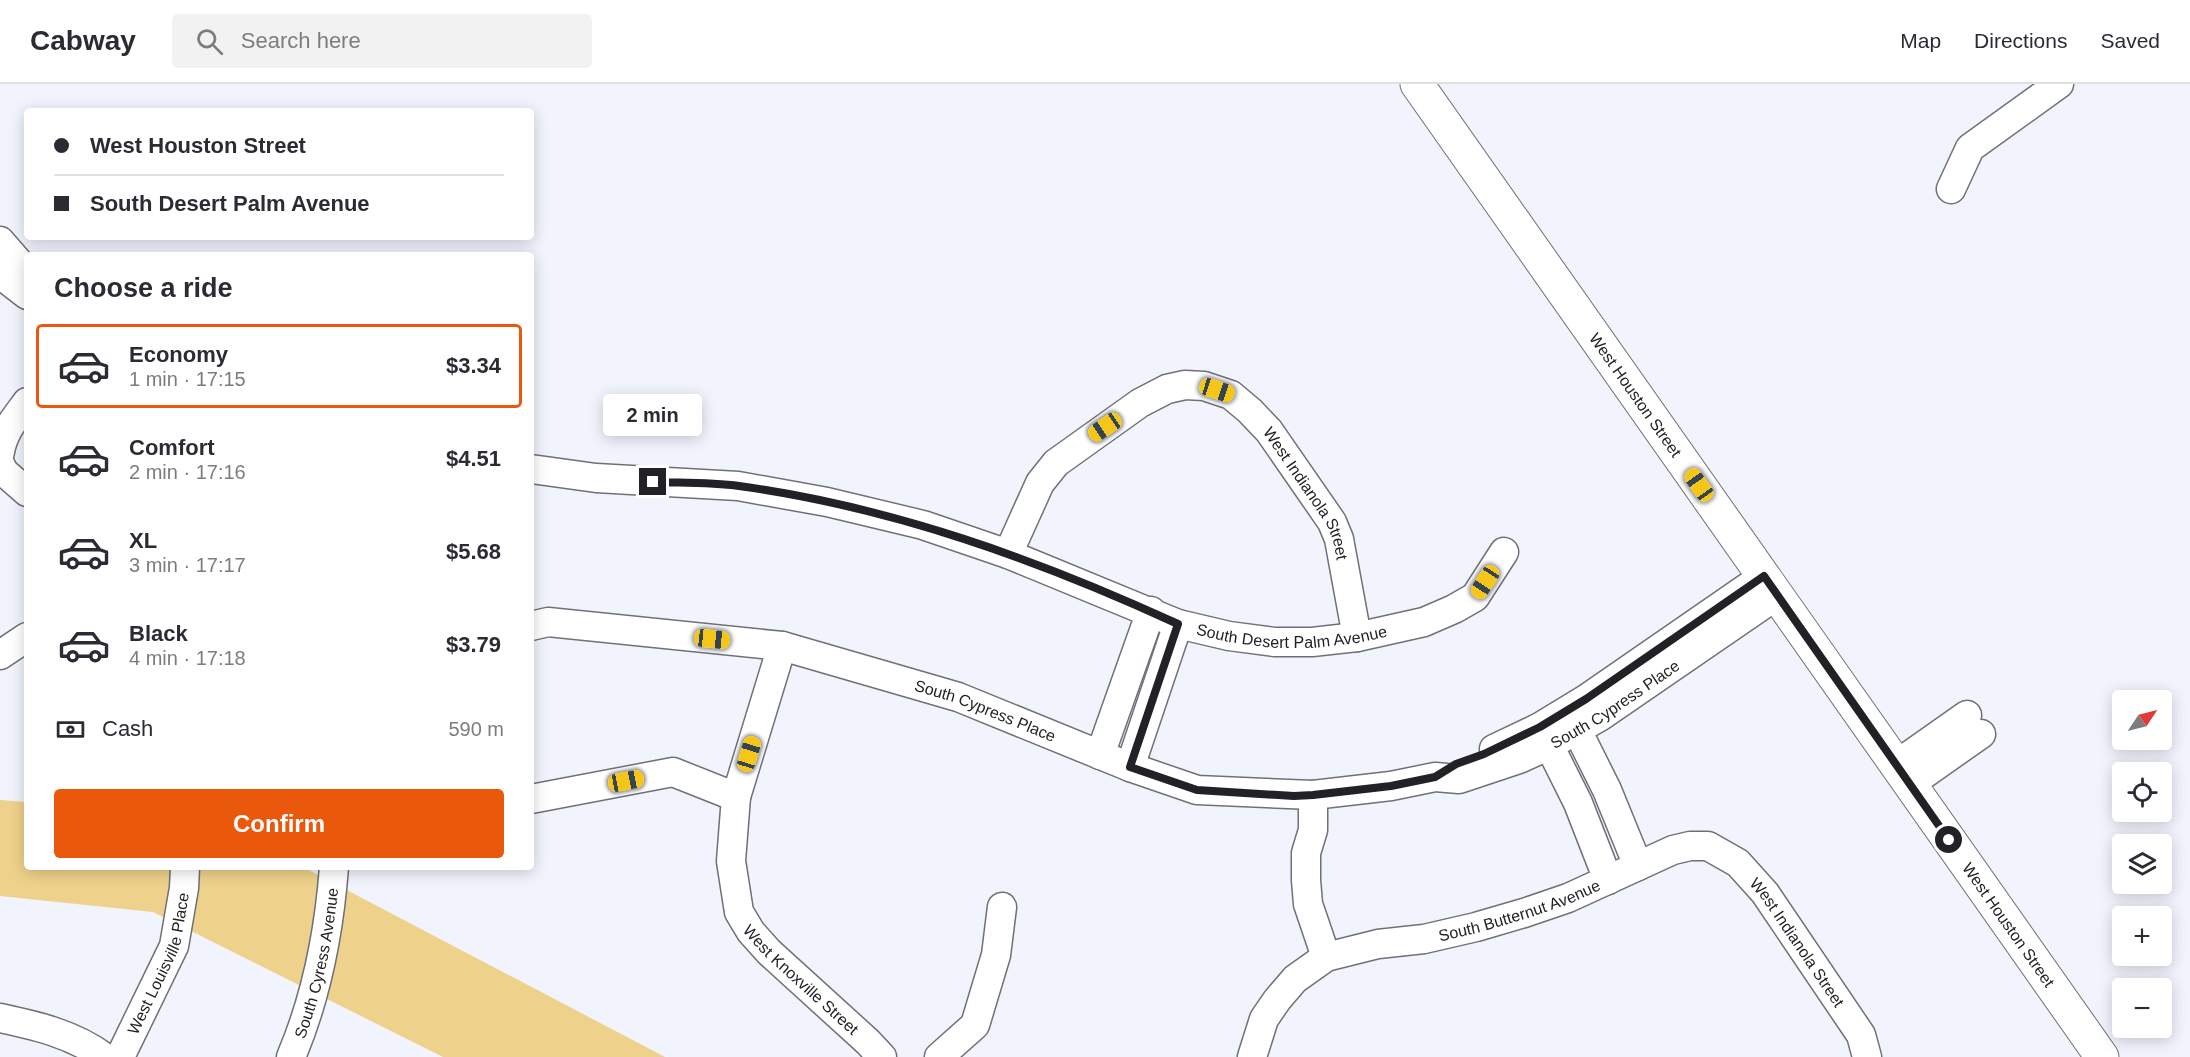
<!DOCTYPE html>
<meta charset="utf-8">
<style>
body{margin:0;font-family:Arial,sans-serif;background:#f2f2f3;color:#2b2b33;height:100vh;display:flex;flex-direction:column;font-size:22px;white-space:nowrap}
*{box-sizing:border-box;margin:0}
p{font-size:20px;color:#7c7c81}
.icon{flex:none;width:33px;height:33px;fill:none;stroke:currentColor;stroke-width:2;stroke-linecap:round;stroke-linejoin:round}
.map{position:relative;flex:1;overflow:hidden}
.panel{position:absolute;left:24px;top:168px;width:510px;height:618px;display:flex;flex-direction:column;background:#fff;border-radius:6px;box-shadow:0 3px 15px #0003}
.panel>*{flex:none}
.top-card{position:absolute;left:24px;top:24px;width:510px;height:132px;border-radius:6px;box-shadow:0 3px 15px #0003;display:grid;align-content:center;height:132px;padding:0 30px;background:#fff}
.needle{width:39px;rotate:55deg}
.buttons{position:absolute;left:2112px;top:606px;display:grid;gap:12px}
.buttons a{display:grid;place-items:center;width:60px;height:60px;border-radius:6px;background:#fff;box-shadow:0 3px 15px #0003;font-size:30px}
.end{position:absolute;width:27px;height:27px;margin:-14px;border:8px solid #222226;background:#fff;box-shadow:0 0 0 3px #fff}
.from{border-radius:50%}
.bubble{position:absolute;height:42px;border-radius:6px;background:#fff;box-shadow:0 3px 15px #0003;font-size:20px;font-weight:800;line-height:42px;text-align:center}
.car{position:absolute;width:18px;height:36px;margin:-18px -9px;border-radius:8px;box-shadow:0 0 4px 2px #0007;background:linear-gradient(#f5c518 24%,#345 0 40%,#f5c518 0 76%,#345 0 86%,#f5c518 0)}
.top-card b{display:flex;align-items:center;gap:21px;height:57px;font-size:22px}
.top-card b+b{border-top:2px solid #e1e1e2}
.top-card i{width:15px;height:15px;background:#2b2b33}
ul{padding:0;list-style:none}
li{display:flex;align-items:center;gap:18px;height:84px;margin:0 12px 9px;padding:0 18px;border:3px solid transparent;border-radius:6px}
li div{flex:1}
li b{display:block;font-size:22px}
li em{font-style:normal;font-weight:800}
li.current{border-color:#ea580c}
li>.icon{width:54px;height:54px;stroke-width:1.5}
h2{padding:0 30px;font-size:27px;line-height:72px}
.pay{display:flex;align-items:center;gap:15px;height:66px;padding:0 30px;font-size:22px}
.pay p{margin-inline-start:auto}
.button{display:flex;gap:12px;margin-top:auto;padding:12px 30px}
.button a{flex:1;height:69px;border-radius:6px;background:#ea580c;color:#fff;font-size:24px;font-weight:800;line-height:69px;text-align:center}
header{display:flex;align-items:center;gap:36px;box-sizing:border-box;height:84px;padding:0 30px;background:#fff;border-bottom:2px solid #e1e1e2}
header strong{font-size:28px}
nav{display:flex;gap:33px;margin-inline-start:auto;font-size:21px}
.search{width:420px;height:54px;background:#f2f2f3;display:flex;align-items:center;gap:15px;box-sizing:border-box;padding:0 21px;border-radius:6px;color:#7c7c81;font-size:22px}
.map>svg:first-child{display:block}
.green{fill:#eed28b}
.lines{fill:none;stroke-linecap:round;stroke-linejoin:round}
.minor-casing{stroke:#6f7079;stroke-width:31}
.major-casing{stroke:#6f7079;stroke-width:35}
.minor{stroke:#fff;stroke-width:28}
.major{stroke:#fff;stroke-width:33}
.route{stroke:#222226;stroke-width:8}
.labels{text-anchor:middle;stroke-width:5;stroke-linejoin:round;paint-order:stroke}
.street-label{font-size:16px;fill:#222226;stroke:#fff}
</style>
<header>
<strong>Cabway</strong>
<div class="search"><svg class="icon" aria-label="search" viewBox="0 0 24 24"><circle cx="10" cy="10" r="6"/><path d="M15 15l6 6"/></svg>Search here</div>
<nav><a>Map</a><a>Directions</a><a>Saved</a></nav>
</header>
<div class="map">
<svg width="2190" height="973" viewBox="0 0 2190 973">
<rect width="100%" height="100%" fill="#f1f3fd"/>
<path class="green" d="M0 716 27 718V783H303L665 973H443L153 828 0 812Z"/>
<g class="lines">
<defs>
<g id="minor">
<path d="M1951 105 1970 64 2059 0"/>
<path d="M0 157 27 188"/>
<path d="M0 190 27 211"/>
<path d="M0 368C3 348 16 333 27 318"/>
<path d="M0 380 4 388 27 408"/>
<path id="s1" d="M531 385 596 394 738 402 827 418 923 441 1008 470 1178 540 1229 552 1274 558H1312L1357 553 1424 538 1454 525 1475 513 1504 468"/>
<path id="s2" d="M1008 470 1040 399 1056 379 1140 319 1167 305 1185 301 1204 302 1231 311 1250 327 1269 347 1332 438 1339 455 1357 553"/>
<path id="s3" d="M531 542 548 538 782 562 958 613 1130 683 1197 706 1313 711 1391 702 1435 693 1459 695 1519 675 1550 661 1601 632 1777 511"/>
<path id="s4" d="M782 562 736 713 731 777 739 828 751 848 769 868 868 958 882 973"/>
<path d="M0 571 27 553"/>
<path d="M1541 645 1578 719 1608 796"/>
<path d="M1577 646 1607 706 1638 782"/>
<path d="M1494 665 1540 643 1586 615 1764 492"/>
<path d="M1100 671 1151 527"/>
<path d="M1896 681 1967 631"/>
<path d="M1130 683 1178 540"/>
<path d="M1910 700 1981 650"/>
<path d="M1313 711V746L1306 769V796L1308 820 1326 873"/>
<path d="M531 715 673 688 736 713"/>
<path d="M0 934C37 942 73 950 104 973"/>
<path id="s5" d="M120 973 174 862 184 804 185 783"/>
<path id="s6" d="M291 973C317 912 329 849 334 783"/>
<path d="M939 973 975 941 996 871 1002 823"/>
<path id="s7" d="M1252 973 1264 935 1277 916 1295 895 1326 873 1378 860 1424 855 1476 843 1524 829 1568 814 1673 766 1690 762H1708L1738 779 1765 809 1861 951 1867 973"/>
</g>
<g id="major">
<path id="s8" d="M1417 0 2102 973"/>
</g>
</defs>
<use href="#minor" class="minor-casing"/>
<use href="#major" class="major-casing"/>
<use href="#minor" class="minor"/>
<use href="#major" class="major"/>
</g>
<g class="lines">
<path class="route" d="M653 398C681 399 711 398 739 402 892 423 1039 476 1178 540L1130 683 1197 706 1294 712 1313 711 1391 702 1435 693 1456 680 1484 670 1540 643 1586 615 1764 492 1949 756"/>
</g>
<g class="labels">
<g class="street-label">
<text dy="6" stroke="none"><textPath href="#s8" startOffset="380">West Houston Street</textPath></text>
<text dy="6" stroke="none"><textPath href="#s2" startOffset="429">West Indianola Street</textPath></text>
<text dy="6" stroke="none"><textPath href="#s1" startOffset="786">South Desert Palm Avenue</textPath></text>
<text dy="6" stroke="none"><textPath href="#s3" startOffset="1130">South Cypress Place</textPath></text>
<text dy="6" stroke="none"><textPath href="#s3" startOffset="466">South Cypress Place</textPath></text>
<text dy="6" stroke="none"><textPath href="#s7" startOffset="328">South Butternut Avenue</textPath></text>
<text dy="6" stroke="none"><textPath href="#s8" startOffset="1028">West Houston Street</textPath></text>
<text dy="6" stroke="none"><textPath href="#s7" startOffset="663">West Indianola Street</textPath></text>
<text dy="6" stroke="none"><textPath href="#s6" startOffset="98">South Cyress Avenue</textPath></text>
<text dy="6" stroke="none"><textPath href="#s5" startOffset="102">West Louisville Place</textPath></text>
<text dy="6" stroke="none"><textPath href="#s4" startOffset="366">West Knoxville Street</textPath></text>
</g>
</g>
</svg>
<div class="buttons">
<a><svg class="needle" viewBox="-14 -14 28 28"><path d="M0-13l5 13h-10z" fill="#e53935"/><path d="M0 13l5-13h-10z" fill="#7c7c81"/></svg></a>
<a><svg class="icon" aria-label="locate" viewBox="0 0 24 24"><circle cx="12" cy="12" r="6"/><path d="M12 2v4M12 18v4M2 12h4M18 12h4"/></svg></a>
<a><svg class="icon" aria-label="layers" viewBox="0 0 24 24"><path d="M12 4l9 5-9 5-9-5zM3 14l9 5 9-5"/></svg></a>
<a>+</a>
<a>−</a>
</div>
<i class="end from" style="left:1949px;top:756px"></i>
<i class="end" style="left:653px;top:398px"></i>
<div class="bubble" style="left:603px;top:310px;width:99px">2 min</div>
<i class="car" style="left:1217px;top:306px;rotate:108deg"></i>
<i class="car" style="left:1105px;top:343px;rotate:236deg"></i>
<i class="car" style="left:1699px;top:401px;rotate:325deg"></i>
<i class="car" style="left:1485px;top:498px;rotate:213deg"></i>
<i class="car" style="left:712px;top:555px;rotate:96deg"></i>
<i class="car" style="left:749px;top:670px;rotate:17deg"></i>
<i class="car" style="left:626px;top:697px;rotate:79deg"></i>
<div class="top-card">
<b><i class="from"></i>West Houston Street</b>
<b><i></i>South Desert Palm Avenue</b>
</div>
<section class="panel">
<h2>Choose a ride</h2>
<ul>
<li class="current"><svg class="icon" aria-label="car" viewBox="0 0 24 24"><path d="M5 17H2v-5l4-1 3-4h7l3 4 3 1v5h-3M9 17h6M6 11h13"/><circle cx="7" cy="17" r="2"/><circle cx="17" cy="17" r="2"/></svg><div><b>Economy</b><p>1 min · 17:15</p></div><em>$3.34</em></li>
<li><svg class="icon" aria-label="car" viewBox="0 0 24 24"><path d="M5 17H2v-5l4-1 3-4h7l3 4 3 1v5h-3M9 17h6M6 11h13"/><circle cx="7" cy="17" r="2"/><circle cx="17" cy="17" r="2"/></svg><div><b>Comfort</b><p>2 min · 17:16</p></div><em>$4.51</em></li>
<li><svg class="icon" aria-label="car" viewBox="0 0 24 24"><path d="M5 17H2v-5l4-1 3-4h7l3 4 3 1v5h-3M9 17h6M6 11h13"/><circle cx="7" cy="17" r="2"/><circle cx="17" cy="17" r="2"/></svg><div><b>XL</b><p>3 min · 17:17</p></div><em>$5.68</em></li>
<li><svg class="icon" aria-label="car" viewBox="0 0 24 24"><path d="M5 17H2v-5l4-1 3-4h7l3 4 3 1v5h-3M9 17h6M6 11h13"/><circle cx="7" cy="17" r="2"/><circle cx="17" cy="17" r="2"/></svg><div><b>Black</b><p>4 min · 17:18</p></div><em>$3.79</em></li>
</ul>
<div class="pay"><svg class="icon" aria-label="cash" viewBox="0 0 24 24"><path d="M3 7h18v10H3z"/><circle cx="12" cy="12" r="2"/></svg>Cash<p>590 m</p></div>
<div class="button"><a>Confirm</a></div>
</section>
</div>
